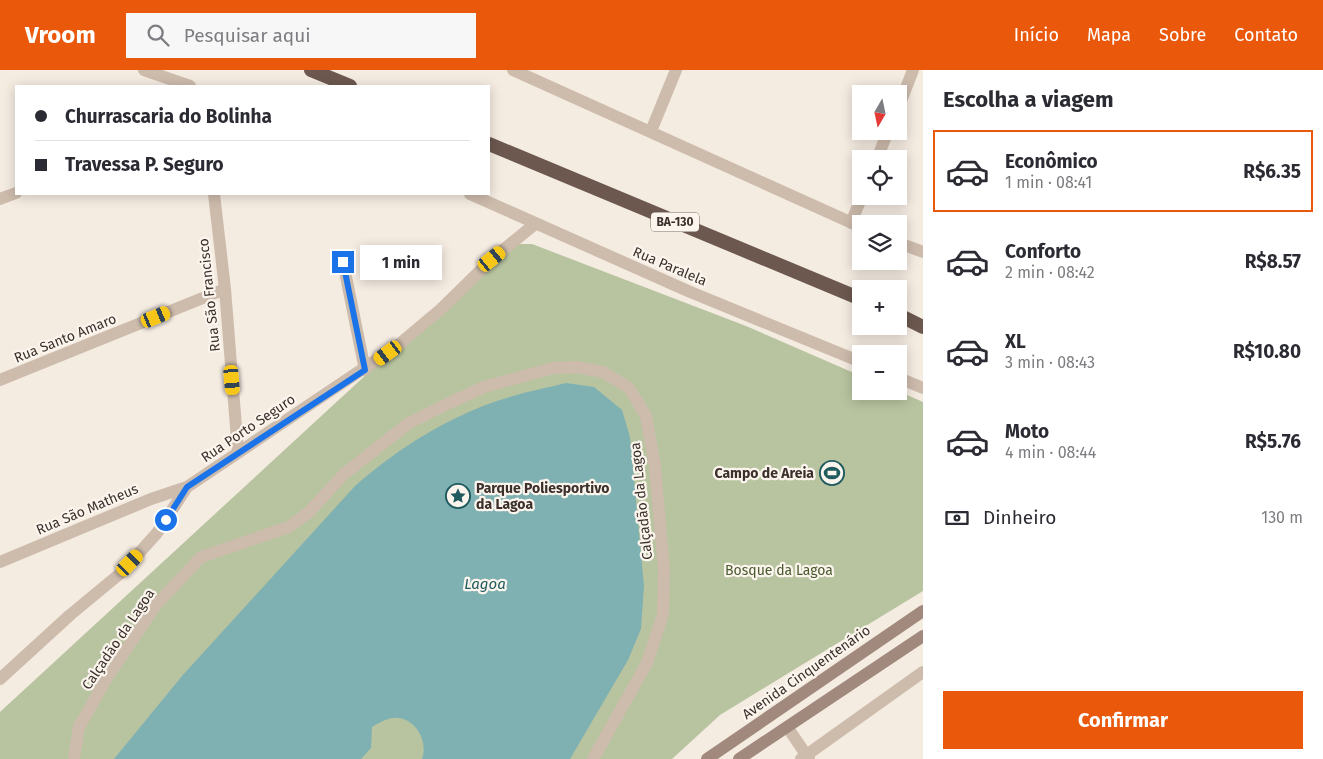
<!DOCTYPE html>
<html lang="pt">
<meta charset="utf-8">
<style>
body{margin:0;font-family:"Fira Sans",sans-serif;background:#f7f7f7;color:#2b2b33;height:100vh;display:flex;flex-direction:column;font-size:19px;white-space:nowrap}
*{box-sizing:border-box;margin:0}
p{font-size:16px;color:#7c7c81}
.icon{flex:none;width:28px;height:28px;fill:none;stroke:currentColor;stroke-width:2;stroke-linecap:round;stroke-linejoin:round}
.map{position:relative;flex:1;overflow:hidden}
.drawer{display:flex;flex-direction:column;background:#fff;width:400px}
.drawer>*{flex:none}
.hud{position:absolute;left:15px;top:15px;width:475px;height:110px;border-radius:0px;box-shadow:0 2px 12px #0003;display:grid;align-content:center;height:110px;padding:0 20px;background:#fff}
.needle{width:32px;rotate:189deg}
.buttons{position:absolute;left:852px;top:15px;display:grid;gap:10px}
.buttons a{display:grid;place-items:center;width:55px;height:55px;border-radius:0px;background:#fff;box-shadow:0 2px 12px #0003;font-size:25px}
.end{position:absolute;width:22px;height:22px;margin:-11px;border:6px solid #1a73e8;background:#fff;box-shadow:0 0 0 2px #fff}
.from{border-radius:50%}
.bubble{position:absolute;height:35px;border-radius:0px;background:#fff;box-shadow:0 2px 12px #0003;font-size:16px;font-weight:700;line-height:35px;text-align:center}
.car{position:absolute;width:15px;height:30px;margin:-15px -8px;border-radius:6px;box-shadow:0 0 4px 1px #0007;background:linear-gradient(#f5c518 24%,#345 0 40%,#f5c518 0 76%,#345 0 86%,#f5c518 0)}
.hud b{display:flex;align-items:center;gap:18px;height:48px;font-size:19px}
.hud b+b{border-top:1px solid #e1e1e2}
.hud i{width:12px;height:12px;background:#2b2b33}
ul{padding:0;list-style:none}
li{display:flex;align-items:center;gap:15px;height:82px;margin:0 10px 8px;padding:0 10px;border:2px solid transparent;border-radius:0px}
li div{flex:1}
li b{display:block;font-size:19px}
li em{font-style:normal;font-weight:700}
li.active{border-color:#ea580c}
li>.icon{width:45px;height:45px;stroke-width:1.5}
h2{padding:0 20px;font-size:22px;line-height:60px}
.pay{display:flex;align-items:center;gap:12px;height:55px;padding:0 20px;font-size:19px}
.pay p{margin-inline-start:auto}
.action{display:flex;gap:10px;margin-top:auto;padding:10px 20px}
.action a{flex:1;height:58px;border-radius:0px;background:#ea580c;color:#fff;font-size:20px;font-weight:700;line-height:58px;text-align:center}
header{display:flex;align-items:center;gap:30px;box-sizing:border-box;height:70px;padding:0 25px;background:#ea580c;color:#fff}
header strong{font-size:24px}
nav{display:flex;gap:28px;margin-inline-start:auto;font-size:18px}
.search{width:350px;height:45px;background:#f7f7f7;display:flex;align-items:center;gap:12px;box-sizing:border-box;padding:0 18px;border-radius:0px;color:#7c7c81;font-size:19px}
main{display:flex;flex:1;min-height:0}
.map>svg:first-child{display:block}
.green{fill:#b8c4a0}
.water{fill:#7fb0b2}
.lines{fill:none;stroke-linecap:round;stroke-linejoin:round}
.pedestrian{stroke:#cdbbac;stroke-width:12}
.minor{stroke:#cdbbac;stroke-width:12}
.secondary{stroke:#a18a7d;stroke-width:12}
.trunk{stroke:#6c584f;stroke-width:14}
.route{stroke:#1a73e8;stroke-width:6}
.labels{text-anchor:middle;stroke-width:4.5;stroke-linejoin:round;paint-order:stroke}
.shield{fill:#fbf5ee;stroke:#756b66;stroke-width:1}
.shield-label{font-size:12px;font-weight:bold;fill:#3b302b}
.street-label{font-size:14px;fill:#3b302b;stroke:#fbf5ee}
.poi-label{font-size:14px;font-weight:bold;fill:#3b302b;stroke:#fbf5ee;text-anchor:end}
.park-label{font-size:14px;fill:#4a5a2e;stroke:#fbf5ee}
.water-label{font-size:15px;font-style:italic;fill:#1f5a5e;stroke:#fbf5ee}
</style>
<header>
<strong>Vroom</strong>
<div class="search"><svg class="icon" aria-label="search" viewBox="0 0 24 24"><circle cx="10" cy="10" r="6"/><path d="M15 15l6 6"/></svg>Pesquisar aqui</div>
<nav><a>Início</a><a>Mapa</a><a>Sobre</a><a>Contato</a></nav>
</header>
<main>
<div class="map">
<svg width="923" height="689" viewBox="0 0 923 689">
<rect width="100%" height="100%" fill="#f4ebe1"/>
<path class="green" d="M508 174H532L746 256 861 306V321H898L923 332V521L720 645 672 689H0V642Z"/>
<path class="water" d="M566 313 594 317 622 340 630 367 644 516 641 559 628 590 570 689H422C428 673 418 651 399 648 389 647 381 652 372 657L371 678 361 689H114L182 606 355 416C399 377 454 343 510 327 528 321 547 318 566 313Z"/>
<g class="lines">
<path class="pedestrian" d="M74 689 79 657 108 606 156 535 201 487 289 457 309 442 344 404 409 353 443 336 484 317 553 298 577 297 603 302 629 318 646 346 655 396 664 501 663 544 647 593 593 689"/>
<path class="minor" d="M144 0 190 16
M513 0 861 157
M899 36 913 0
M651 61 676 0
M877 89 888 61
M214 124 225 219 238 382
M470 124 688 221 861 292
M0 129 16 123
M851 153 862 126
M899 173 923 182
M343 192 365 300
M899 308 923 318
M0 310 225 219
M0 492 151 429 187 417
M0 609 70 545 122 502 157 463 187 417 397 276 441 239 492 189 535 154
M788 658 809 689
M801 689 923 602"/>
<path class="secondary" d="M707 689 923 541
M739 689 923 566"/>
<path class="trunk" d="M311 0 350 16
M489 74 861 229
M899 245 923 257"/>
</g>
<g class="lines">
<path class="route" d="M166 450 187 417 365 300 343 192"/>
</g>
<defs>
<symbol id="stadium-ring" viewBox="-11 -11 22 22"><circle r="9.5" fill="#fbf5ee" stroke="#1f5a5e" stroke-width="1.5"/><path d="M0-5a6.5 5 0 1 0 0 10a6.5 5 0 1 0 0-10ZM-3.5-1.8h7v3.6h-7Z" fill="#1f5a5e"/></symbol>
<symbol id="sight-ring" viewBox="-11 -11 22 22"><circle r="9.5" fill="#fbf5ee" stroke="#1f5a5e" stroke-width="1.5"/><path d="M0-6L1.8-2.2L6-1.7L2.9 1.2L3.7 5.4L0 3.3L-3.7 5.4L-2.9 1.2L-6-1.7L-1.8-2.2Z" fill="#1f5a5e"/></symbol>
</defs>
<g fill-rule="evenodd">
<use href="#stadium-ring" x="818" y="389" width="28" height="28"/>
<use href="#sight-ring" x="444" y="412" width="28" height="28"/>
</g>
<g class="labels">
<rect class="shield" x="651" y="142.5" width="48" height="19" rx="4"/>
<g class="shield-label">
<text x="675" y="156">BA-130</text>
</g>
<g class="street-label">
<text transform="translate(670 196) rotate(23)" y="5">Rua Paralela</text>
<text transform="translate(209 225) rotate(-96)" y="5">Rua São Francisco</text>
<text transform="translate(65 268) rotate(-22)" y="5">Rua Santo Amaro</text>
<text transform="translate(248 358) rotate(-34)" y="5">Rua Porto Seguro</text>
<text transform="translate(641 431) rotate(-96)" y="5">Calçadão da Lagoa</text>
<text transform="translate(87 439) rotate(-23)" y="5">Rua São Matheus</text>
<text transform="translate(118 569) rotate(-56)" y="5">Calçadão da Lagoa</text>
<text transform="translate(806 602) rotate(-35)" y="5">Avenida Cinquentenário</text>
</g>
<g class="poi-label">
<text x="814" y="408">Campo de Areia</text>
<text x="476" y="423" text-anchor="start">Parque Poliesportivo<tspan x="476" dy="16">da Lagoa</tspan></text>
</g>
<g class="park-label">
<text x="779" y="505">Bosque da Lagoa</text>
</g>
<g class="water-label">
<text x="485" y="519">Lagoa</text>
</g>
</g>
</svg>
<div class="buttons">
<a><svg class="needle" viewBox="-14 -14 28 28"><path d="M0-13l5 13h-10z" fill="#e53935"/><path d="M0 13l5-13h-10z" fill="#7c7c81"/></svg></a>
<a><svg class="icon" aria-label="locate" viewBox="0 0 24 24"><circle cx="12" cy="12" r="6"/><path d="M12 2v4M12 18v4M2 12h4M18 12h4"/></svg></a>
<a><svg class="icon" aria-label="layers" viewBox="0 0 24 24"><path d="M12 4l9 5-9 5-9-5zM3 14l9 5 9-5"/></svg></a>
<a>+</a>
<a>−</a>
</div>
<i class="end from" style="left:166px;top:450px"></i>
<i class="end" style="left:343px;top:192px"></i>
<div class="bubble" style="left:360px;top:175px;width:82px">1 min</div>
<i class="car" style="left:492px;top:189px;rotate:51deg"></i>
<i class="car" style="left:156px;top:247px;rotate:68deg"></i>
<i class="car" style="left:388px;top:283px;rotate:234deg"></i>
<i class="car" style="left:232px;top:310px;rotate:175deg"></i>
<i class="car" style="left:130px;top:493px;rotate:44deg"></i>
<div class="hud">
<b><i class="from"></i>Churrascaria do Bolinha</b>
<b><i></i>Travessa P. Seguro</b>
</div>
</div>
<section class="drawer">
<h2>Escolha a viagem</h2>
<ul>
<li class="active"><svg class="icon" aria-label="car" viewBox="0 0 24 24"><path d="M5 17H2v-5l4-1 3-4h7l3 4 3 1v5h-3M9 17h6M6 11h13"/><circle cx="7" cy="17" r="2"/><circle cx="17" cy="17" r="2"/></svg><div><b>Econômico</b><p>1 min · 08:41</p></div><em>R$6.35</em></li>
<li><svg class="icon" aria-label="car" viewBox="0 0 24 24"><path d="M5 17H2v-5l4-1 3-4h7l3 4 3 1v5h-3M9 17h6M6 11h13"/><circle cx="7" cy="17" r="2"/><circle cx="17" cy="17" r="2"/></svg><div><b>Conforto</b><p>2 min · 08:42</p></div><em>R$8.57</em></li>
<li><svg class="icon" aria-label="car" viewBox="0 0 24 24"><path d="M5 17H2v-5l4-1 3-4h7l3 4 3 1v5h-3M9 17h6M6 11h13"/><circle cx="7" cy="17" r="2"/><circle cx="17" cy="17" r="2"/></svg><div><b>XL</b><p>3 min · 08:43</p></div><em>R$10.80</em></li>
<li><svg class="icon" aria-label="car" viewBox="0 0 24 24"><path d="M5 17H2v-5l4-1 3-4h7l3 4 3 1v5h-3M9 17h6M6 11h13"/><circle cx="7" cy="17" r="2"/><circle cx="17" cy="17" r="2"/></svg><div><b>Moto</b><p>4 min · 08:44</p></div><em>R$5.76</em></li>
</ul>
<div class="pay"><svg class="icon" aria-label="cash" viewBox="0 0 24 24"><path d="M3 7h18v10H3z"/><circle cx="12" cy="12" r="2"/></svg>Dinheiro<p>130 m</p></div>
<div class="action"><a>Confirmar</a></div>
</section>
</main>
